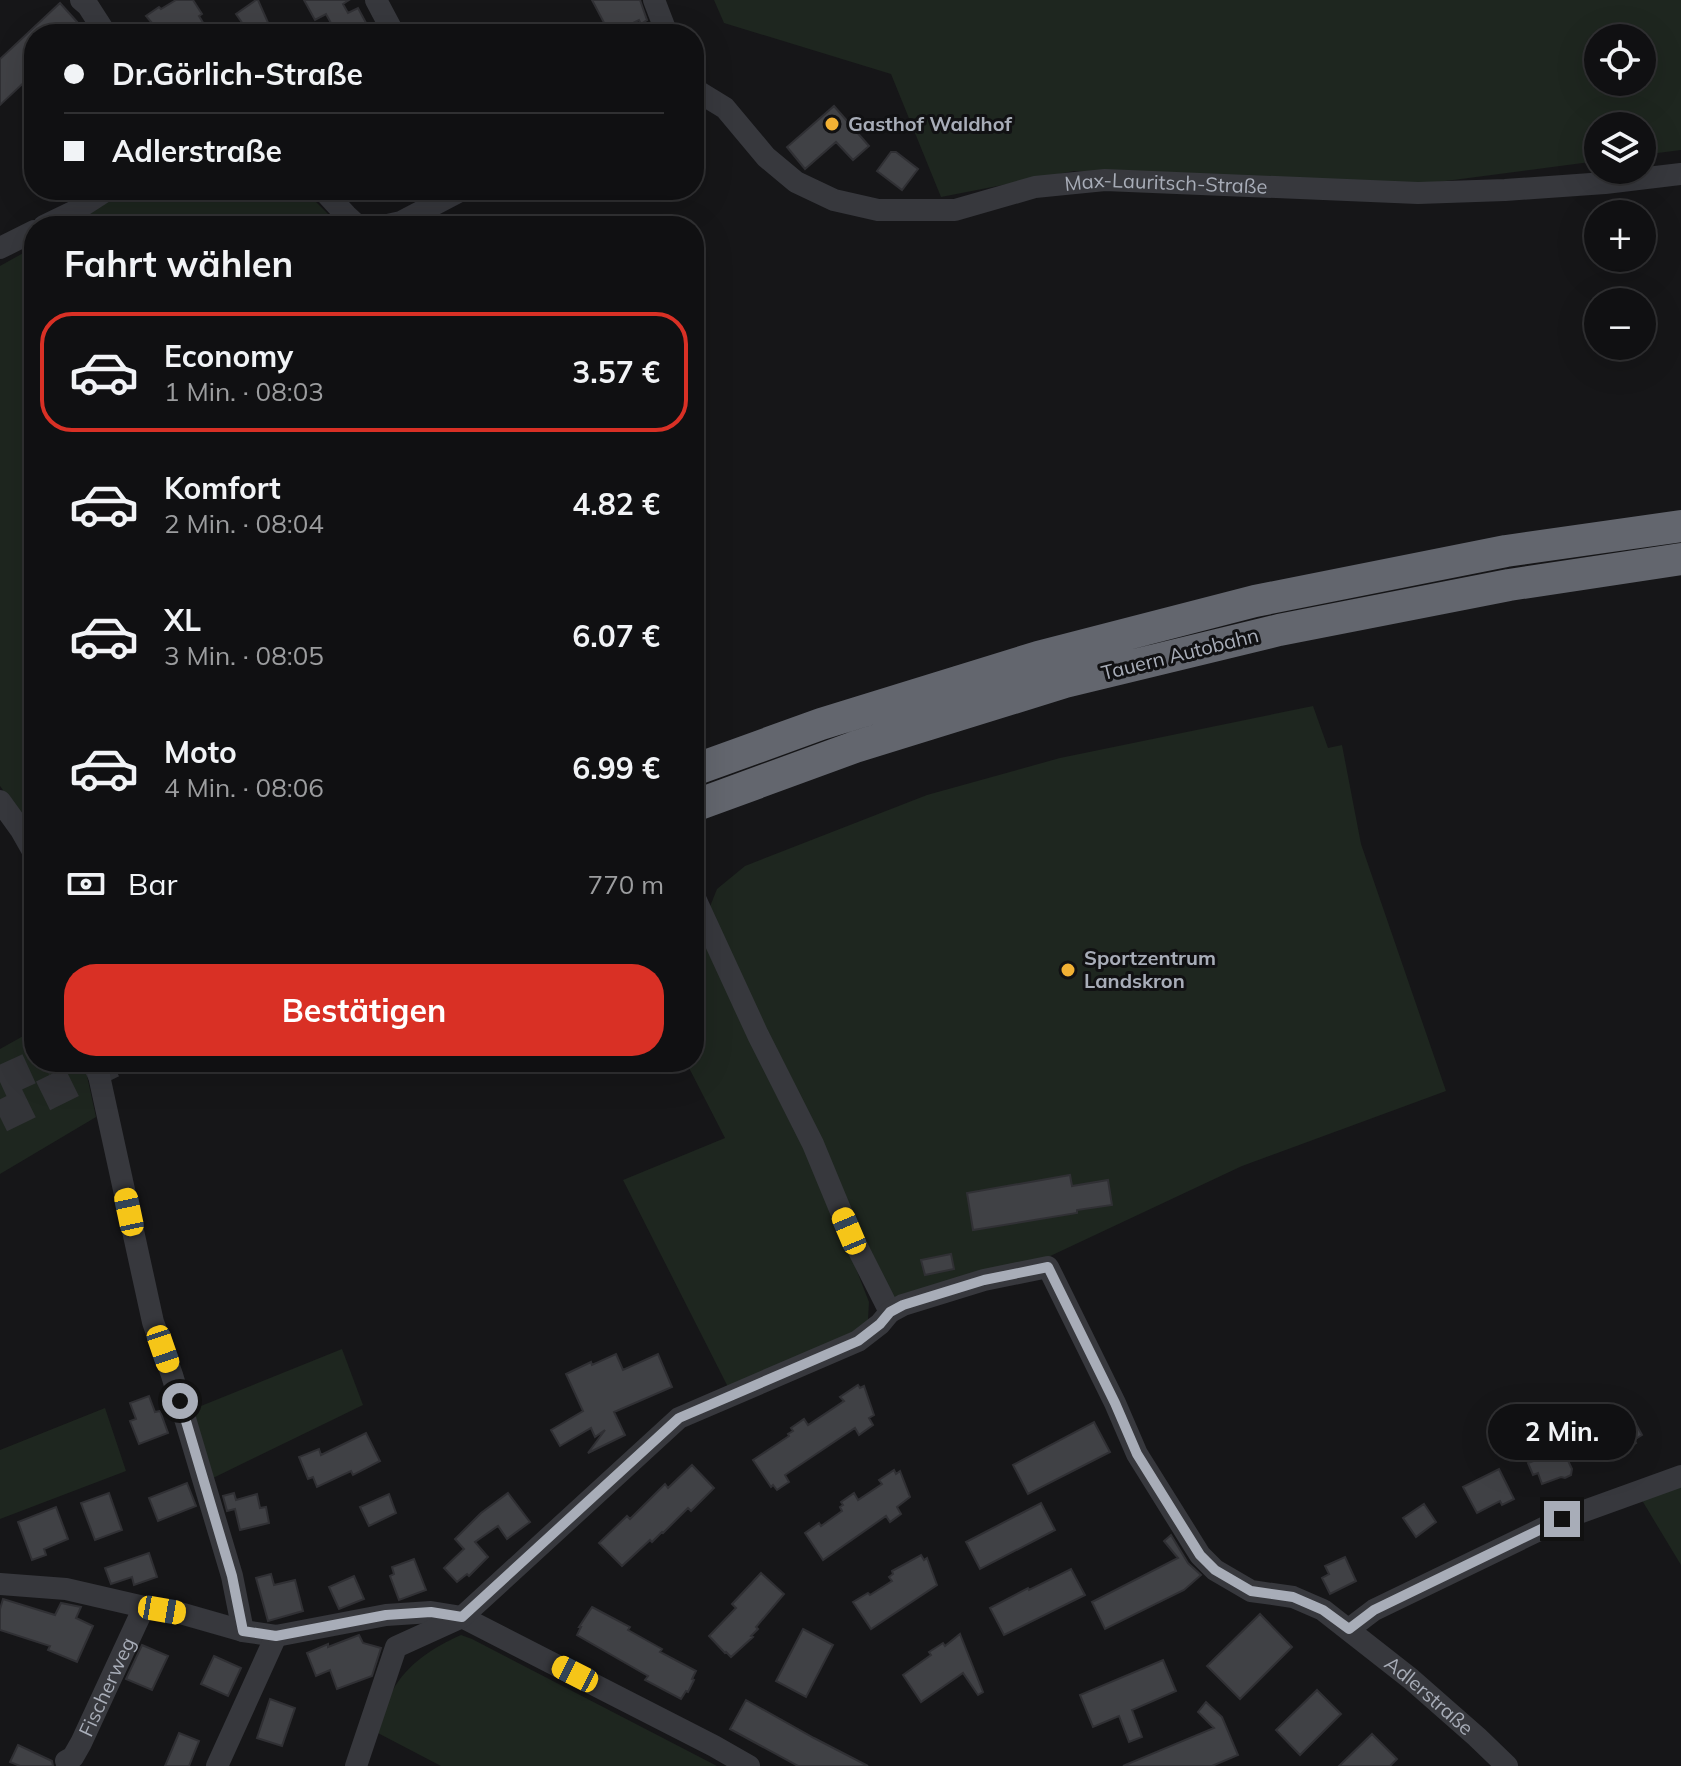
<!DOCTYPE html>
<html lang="de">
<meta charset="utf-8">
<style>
body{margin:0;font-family:Mulish,sans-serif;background:#1e1e20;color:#f1f3f6;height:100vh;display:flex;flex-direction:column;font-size:30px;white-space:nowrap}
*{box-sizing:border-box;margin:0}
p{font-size:26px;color:#9c9d9f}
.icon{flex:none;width:44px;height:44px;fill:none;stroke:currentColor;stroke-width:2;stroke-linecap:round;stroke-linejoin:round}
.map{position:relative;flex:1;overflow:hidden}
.sheet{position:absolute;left:24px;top:216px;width:680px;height:856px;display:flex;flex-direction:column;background:#101012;border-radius:32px;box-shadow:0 8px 32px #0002,0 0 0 2px #303032}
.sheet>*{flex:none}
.hud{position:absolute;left:24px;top:24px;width:680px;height:176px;border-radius:32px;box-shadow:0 8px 32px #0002,0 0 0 2px #303032;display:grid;align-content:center;height:176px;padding:0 40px;background:#101012}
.tools{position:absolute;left:1584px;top:24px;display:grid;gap:16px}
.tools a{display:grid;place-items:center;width:72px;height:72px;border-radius:50%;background:#101012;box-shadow:0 8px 32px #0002,0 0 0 2px #303032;font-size:40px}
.end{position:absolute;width:36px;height:36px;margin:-18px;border:10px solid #a8adb8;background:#111;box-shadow:0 0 0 4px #111}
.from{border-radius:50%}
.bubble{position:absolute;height:56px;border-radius:28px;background:#101012;box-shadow:0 8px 32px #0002,0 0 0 2px #303032;font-size:26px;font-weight:700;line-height:56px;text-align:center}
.car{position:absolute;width:24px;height:48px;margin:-24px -12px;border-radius:10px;box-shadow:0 0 6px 2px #0007;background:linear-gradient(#f5c518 24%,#345 0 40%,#f5c518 0 76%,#345 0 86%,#f5c518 0)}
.hud b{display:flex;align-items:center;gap:28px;height:76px;font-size:30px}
.hud b+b{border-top:2px solid #303032}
.hud i{width:20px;height:20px;background:#f1f3f6}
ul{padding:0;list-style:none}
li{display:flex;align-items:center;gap:24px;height:120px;margin:0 16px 12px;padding:0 24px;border:4px solid transparent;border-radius:32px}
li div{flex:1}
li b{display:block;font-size:30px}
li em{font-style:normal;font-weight:700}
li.on{border-color:#d93025}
li>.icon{width:72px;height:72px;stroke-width:1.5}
h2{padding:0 40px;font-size:36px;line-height:96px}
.pay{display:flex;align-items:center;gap:20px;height:88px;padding:0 40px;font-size:30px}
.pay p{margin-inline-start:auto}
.action{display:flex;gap:16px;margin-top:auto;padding:16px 40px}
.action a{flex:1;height:92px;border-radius:32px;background:#d93025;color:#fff;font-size:32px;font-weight:700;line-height:92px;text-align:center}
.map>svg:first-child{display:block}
.green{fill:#1e261f;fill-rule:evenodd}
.building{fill:#404145;stroke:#303034;stroke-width:2}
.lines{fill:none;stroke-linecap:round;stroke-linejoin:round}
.highway-tunnel{stroke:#333438;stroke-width:32;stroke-dasharray:32 16;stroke-linecap:butt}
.minor{stroke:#37383d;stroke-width:22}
.highway{stroke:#63666e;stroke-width:32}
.route{stroke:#a8adb8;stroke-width:10}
.poi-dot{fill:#f2b134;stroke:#111113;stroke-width:3}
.labels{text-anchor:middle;stroke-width:6;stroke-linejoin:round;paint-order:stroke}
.poi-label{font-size:20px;font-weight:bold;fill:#a8adb8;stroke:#111113;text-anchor:start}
.street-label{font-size:20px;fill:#a8adb8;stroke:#111113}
</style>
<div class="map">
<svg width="1681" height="1766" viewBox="0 0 1681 1766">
<rect width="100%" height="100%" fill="#161618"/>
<path class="green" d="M714 0H1681V150L1642 155V126H1598V161L1415 185 1074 171 941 197 891 74 724 23ZM1598 38H1642V82H1598Z
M121 190H304L340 226H72L111 199Z
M34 247V833L0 786V266Z
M1313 706 1328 748 1342 745 1361 844 1446 1091 1242 1166 1046 1258 887 1305 707 914 717 889 745 866 927 795 1060 758Z
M694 914 805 1138 869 1302 868 1320 857 1331 728 1387 623 1180 725 1138 686 1062H694Z
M34 1030V1062H84L96 1117 0 1174V1049Z
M342 1349 363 1405 211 1479 191 1410Z
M105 1408 126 1471 0 1519V1450Z
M1681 1483V1565L1640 1497Z
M461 1635 472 1639 717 1766H441L376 1732C381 1718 385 1703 393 1690 407 1664 434 1647 461 1635Z"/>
<path class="building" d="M176 0H193L202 14 199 16 210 34H141L152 23 146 16 159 7 161 9Z
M256 0H258L273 34H250L236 14Z
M304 0H349L343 4 348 13 358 8 372 34H337L326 14 315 20Z
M592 0H640L647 20 641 24 639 20 610 34Z
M60 3 88 34H34V73L0 105V59Z
M834 106 869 146 853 160 836 142 805 169 787 147Z
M891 152H896L918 169 902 190 877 171Z
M1070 1175 1072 1186 1108 1180 1112 1205 1077 1210V1213L973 1230 967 1193Z
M951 1254 954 1269 925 1275 921 1260Z
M616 1354 623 1370 658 1354 672 1387 614 1412 625 1435 588 1453 605 1430 595 1437 591 1428 560 1446 551 1430 583 1411 566 1374 591 1362 592 1365Z
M858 1385 860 1388 864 1386 874 1415 869 1418 873 1425 859 1435 855 1428 785 1475 789 1482 777 1490 773 1485 771 1487 753 1460 789 1436 788 1434 793 1431 791 1428 804 1419 808 1425 844 1401 840 1397Z
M149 1396 155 1412 160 1411 168 1433 139 1444 130 1421 136 1419 130 1403Z
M1632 1417 1642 1435 1634 1440 1636 1443 1623 1451 1618 1442 1614 1444 1606 1431Z
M1094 1422 1110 1452 1028 1494 1013 1465Z
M366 1433 380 1461 353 1475 351 1471 317 1487 313 1477 308 1479 299 1457 319 1449 321 1455Z
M1563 1450 1572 1469 1571 1475 1565 1478 1561 1477 1542 1484 1538 1473 1533 1475 1528 1463Z
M692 1465 714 1488 691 1511 688 1508 663 1533 662 1532 652 1542 650 1540 622 1566 599 1543 627 1516 630 1519 665 1484 668 1488Z
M1499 1469 1514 1499 1502 1505 1500 1501 1477 1513 1463 1487Z
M894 1470 896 1474 900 1471 910 1497 897 1507 901 1514 890 1522 886 1516 823 1560 805 1533 819 1523 821 1526 842 1511 840 1507 843 1505 841 1502 854 1493 858 1500 882 1484 879 1480Z
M187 1483 196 1506 158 1521 149 1498Z
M109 1493 122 1530 95 1540 81 1503Z
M234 1493 236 1500 257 1494 260 1508 266 1507 269 1523 240 1530 235 1509 227 1511 223 1496Z
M508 1493 530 1522 507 1539 498 1526 475 1542 488 1557 469 1576 467 1574 457 1582 444 1568 464 1549 455 1539 481 1513Z
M389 1494 396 1513 369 1526 360 1507Z
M1041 1503 1055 1530 980 1569 966 1542Z
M1424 1504 1436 1522 1416 1537 1403 1518Z
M56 1507 68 1539 44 1549 46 1555 32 1560 18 1522Z
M1171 1535 1188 1563 1201 1575 1184 1590 1105 1629 1092 1602 1178 1558 1164 1541Z
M149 1553 157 1577 134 1585 132 1577 111 1584 105 1568Z
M921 1555 924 1560 927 1558 937 1585 871 1629 853 1602 868 1593 870 1595 892 1581 889 1577 893 1574 892 1571Z
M1345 1557 1356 1581 1330 1594 1322 1578 1329 1574 1325 1566Z
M414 1559 426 1590 399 1600 390 1576 394 1574 392 1567Z
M1071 1569 1085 1595 1004 1635 990 1608 1028 1588 1029 1590Z
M761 1573 784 1594 756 1627 758 1629 751 1636 753 1637 731 1657 726 1652 725 1653 709 1636 736 1608 732 1604Z
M271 1574 274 1585 295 1580 303 1611 268 1621 256 1578Z
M354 1576 364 1599 339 1609 329 1587Z
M3 1599 55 1615 61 1603 81 1607 76 1618 93 1626 77 1662 48 1650 50 1646 0 1630V1609Z
M592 1607 630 1627 628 1630 662 1649 660 1652 696 1671 692 1679 694 1680 688 1692 686 1691 681 1699 645 1680 648 1676 577 1635 581 1627H579Z
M1260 1614 1292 1647 1240 1699 1207 1666Z
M803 1629 833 1645 806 1697 776 1681Z
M960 1634 983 1692 978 1695 963 1673 921 1702 903 1675 931 1655 929 1652 943 1643 945 1646Z
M359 1635 363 1643 381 1648 372 1676 337 1689 330 1670 316 1676 307 1653 328 1644V1647Z
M142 1645 168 1656 152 1690 126 1679Z
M214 1656 241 1668 228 1696 201 1684Z
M1163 1660 1176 1691 1132 1710 1142 1737 1129 1742 1119 1716 1093 1727 1080 1695Z
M1317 1690 1341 1714 1300 1755 1276 1730Z
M270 1699 295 1708 282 1746 257 1738Z
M746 1700 814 1738 868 1766H798L730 1729Z
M1206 1702 1222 1717 1238 1755 1212 1766H1123L1214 1728 1198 1712Z
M179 1733 199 1741 189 1766H165Z
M1372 1734 1397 1759 1390 1766H1339Z
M18 1745 52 1761 53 1766H20L10 1762Z"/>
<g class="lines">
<path class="highway-tunnel" d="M0 1082 44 1062
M0 1117 112 1062"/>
<g class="minor">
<path d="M81 0 88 6 106 34"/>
<path d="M376 0 394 34"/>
<path d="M654 0 667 34"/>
<path id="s1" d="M694 89 725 108 766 157 796 182 834 200 878 210H955L1035 187 1105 180 1418 193 1505 190 1605 183 1681 174"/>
<path d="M323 190 346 215 358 226"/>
<path d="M44 226 73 212 107 190"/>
<path d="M383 226 401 222 462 190"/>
<path d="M0 248 34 231"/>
<path d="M0 801 21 830 34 853"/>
<path d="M694 896 758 1035 813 1144 849 1231 890 1312"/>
<path d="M96 1062 153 1322 172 1375 232 1576 243 1631 276 1636 386 1615 431 1612 462 1617 714 1746 749 1766"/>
<path d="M0 1584 66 1589 144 1607 180 1613 243 1631"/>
<path d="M1349 1629 1374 1610 1562 1519 1681 1476"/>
<path id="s2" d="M66 1761 73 1757 81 1743 144 1607"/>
<path d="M217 1766 276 1636"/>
<path id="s3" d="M356 1766 396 1647 462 1617 679 1418 858 1341 880 1324 890 1312 903 1305 984 1280 1048 1267 1115 1403 1137 1454 1200 1555 1215 1570 1251 1591 1293 1597 1323 1610 1411 1679 1477 1737 1507 1766"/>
</g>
<path class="highway" d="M694 770 821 724 1038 657 1255 601 1506 551 1681 526
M694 806 855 747 1065 682 1279 630 1509 585 1681 559"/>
</g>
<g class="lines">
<path class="route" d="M180 1401 232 1576 243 1631 276 1636 386 1615 431 1612 462 1617 679 1418 858 1341 880 1324 890 1312 903 1305 984 1280 1048 1267 1115 1403 1137 1454 1200 1555 1215 1570 1251 1591 1293 1597 1323 1610 1349 1629 1374 1610 1562 1519"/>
</g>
<g class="poi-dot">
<circle cx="832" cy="124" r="8"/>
<circle cx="1068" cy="970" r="8"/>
</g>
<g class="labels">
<g class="poi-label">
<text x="848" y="131">Gasthof Waldhof</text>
<text x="1084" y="965">Sportzentrum<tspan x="1084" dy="23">Landskron</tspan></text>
</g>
<g class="street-label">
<text dy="7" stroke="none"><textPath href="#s1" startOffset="518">Max-Lauritsch-Straße</textPath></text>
<text transform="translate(1180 654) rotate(-14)" y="7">Tauern Autobahn</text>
<text dy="7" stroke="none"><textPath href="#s2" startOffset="86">Fischerweg</textPath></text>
<text dy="7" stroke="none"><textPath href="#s3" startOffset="1496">Adlerstraße</textPath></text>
</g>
</g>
</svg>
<div class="tools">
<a><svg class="icon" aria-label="locate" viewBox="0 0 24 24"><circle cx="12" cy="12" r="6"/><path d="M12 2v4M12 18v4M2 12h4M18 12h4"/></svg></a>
<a><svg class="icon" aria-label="layers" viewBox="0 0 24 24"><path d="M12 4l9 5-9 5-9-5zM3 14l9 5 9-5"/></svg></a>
<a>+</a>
<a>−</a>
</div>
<i class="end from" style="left:180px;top:1401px"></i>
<i class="end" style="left:1562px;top:1519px"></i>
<div class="bubble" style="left:1488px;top:1404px;width:148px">2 Min.</div>
<i class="car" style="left:129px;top:1212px;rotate:348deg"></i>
<i class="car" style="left:849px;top:1231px;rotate:337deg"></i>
<i class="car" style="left:163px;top:1349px;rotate:161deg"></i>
<i class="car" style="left:162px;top:1610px;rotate:100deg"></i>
<i class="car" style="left:575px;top:1674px;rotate:297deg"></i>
<div class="hud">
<b><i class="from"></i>Dr.Görlich-Straße</b>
<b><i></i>Adlerstraße</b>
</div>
<section class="sheet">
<h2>Fahrt wählen</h2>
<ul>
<li class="on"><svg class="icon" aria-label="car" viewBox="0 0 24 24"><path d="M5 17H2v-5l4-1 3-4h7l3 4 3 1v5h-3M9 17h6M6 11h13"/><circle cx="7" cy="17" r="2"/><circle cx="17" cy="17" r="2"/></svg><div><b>Economy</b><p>1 Min. · 08:03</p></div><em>3.57 €</em></li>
<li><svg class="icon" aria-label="car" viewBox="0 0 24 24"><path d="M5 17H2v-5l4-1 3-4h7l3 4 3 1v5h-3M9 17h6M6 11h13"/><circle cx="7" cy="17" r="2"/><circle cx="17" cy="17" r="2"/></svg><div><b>Komfort</b><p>2 Min. · 08:04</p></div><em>4.82 €</em></li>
<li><svg class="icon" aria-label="car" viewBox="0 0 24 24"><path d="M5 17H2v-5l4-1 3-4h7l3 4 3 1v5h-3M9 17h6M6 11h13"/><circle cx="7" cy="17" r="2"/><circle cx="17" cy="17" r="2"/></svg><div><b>XL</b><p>3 Min. · 08:05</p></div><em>6.07 €</em></li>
<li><svg class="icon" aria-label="car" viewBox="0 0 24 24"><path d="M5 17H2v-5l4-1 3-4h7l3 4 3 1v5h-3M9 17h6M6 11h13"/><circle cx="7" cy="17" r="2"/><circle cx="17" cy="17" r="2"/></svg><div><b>Moto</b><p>4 Min. · 08:06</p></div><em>6.99 €</em></li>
</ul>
<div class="pay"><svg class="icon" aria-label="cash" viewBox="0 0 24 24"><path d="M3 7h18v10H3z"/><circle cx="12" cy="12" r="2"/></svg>Bar<p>770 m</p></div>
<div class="action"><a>Bestätigen</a></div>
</section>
</div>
